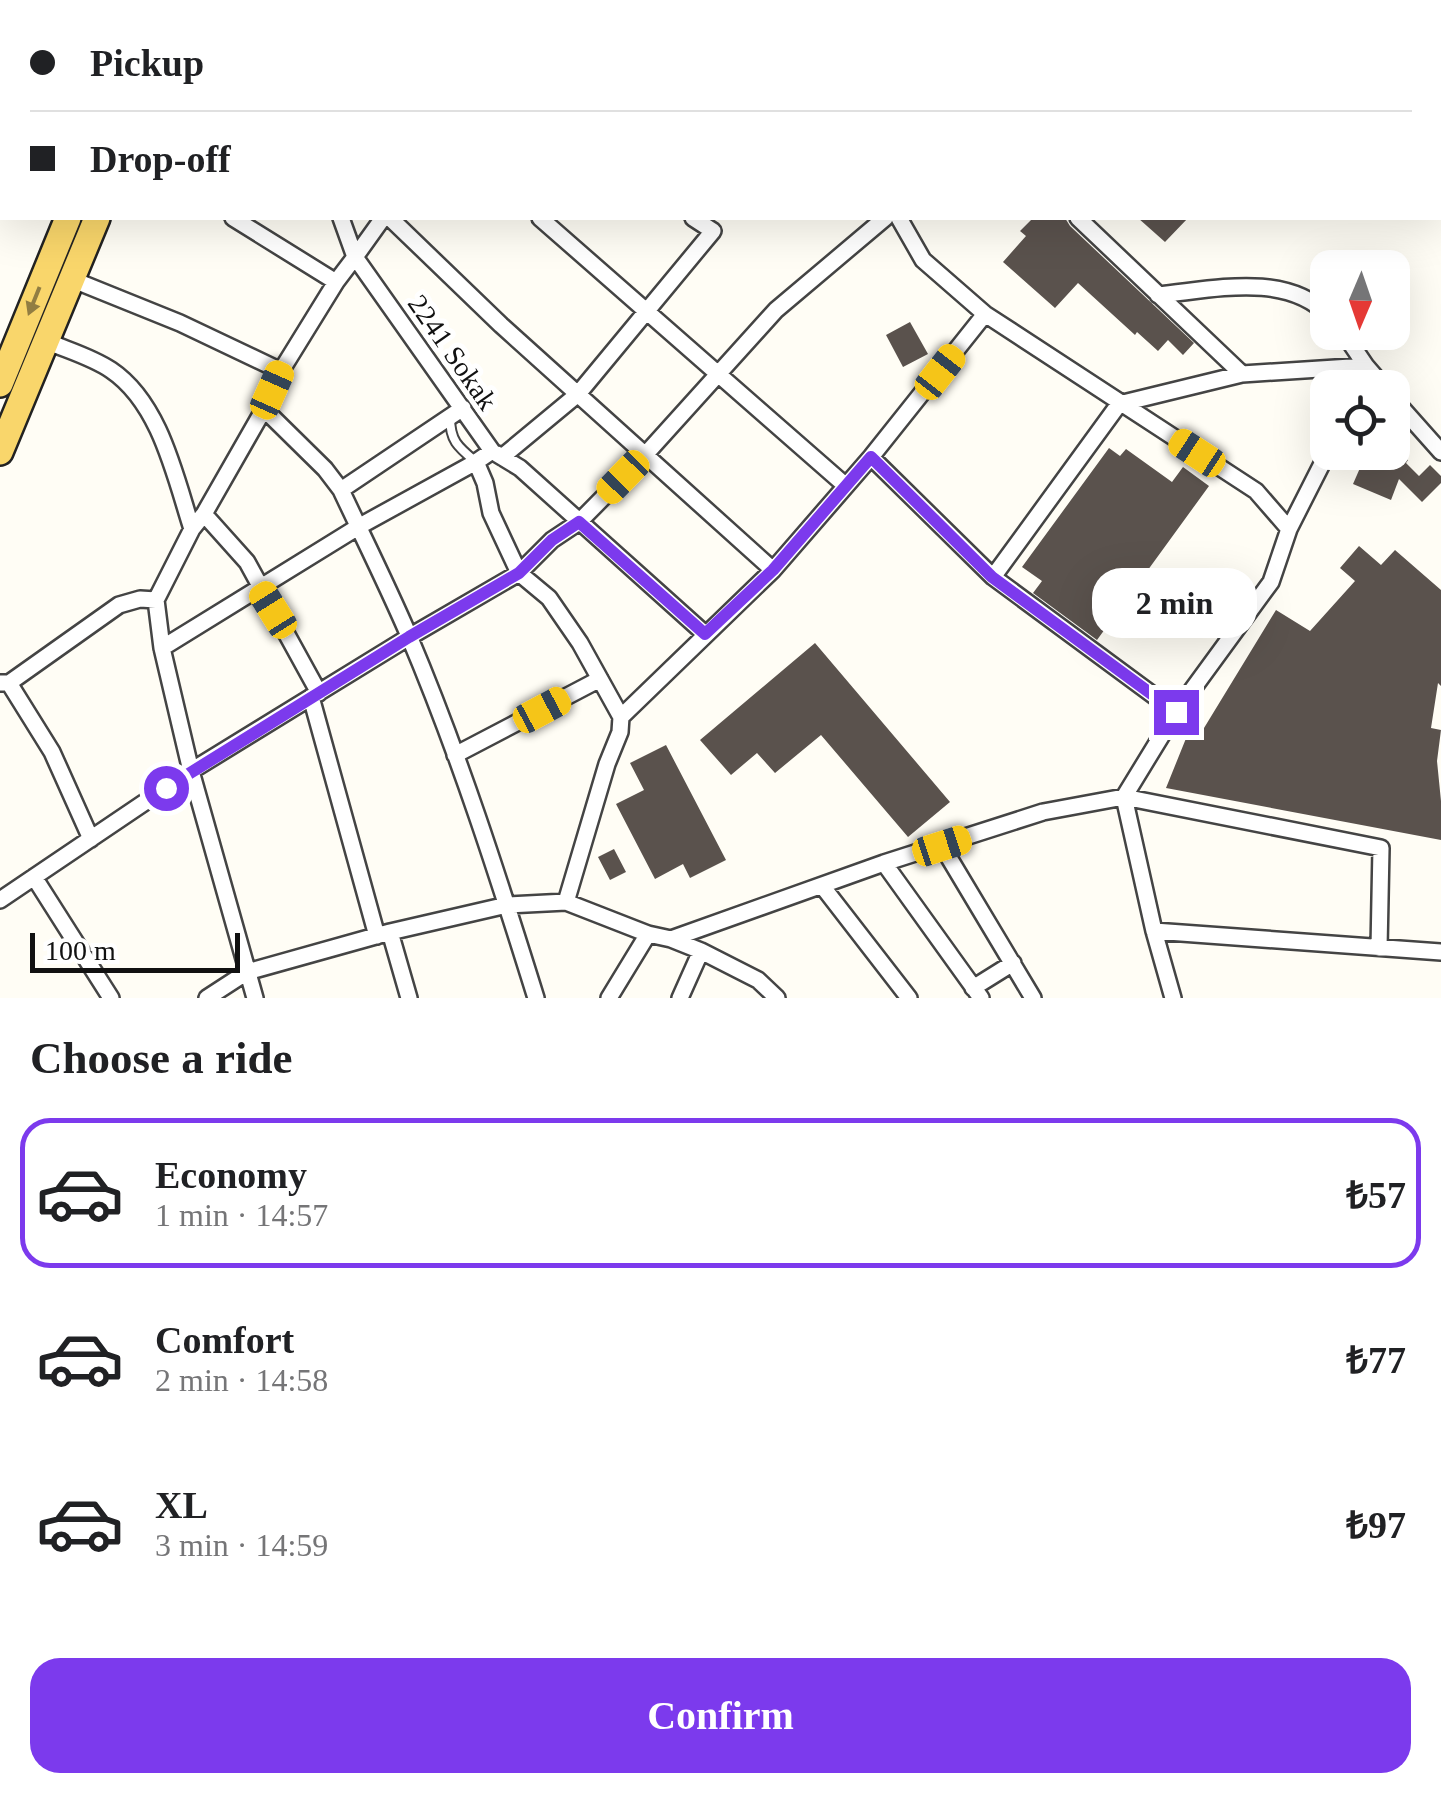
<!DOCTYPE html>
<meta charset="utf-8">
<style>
body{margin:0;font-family:"Times New Roman",serif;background:#f2f2f2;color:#202124;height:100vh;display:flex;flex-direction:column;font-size:38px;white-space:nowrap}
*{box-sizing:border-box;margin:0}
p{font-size:32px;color:#757577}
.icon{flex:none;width:55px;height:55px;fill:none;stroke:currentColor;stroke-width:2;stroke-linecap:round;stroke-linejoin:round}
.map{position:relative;height:998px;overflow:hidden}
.sheet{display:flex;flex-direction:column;background:#fff;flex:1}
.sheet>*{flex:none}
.guide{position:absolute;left:0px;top:0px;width:1442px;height:220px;box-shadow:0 10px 40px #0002;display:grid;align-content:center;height:220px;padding:0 30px;background:#fff}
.needle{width:65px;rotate:182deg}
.tools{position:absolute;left:1310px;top:250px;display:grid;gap:20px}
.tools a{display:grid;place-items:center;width:100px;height:100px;border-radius:20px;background:#fff;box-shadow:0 10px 40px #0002;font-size:50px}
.scale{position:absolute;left:30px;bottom:25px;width:210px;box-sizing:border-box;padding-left:10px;border:5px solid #111;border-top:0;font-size:28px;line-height:35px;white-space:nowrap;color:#111;-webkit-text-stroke:8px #fff;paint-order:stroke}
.end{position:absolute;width:45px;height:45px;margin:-22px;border:12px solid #7c3aed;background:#fff;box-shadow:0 0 0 5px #fff}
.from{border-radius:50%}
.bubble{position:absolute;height:70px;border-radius:30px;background:#fff;box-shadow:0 10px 40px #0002;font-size:32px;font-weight:700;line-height:70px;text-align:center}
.car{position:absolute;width:30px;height:60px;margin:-30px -15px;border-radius:12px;box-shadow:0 0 8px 2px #0007;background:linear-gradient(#f5c518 24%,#345 0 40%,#f5c518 0 76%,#345 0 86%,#f5c518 0)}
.guide b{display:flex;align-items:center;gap:35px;height:95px;font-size:38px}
.guide b+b{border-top:2px solid #e0e0e0}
.guide i{width:25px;height:25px;background:#202124}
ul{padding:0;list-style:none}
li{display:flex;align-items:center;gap:30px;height:150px;margin:0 20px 15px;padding:0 10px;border:5px solid transparent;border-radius:30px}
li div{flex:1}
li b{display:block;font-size:38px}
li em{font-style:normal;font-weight:700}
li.selected{border-color:#7c3aed}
li>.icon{width:90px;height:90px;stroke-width:1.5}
h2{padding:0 30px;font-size:45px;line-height:120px}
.button{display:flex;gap:20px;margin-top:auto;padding:20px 30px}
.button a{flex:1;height:115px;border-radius:30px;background:#7c3aed;color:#fff;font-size:40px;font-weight:700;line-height:115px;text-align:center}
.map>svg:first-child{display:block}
.building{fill:#5a524d}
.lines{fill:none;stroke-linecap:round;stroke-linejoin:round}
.service-casing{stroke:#444;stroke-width:12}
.minor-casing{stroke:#444;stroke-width:20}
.secondary-casing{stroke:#333;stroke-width:28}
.primary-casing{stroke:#222;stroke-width:30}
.service{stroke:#fff;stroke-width:8}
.minor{stroke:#fff;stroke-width:15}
.secondary{stroke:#fff6b0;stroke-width:22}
.primary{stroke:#f9d66b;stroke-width:25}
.oneway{fill:#917d42}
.route{stroke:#7c3aed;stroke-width:12}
.labels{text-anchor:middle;stroke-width:10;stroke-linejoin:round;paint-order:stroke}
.street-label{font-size:28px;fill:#111;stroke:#fff}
</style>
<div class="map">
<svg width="1441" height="998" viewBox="0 0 1441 998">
<rect width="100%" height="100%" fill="#fffdf5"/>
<path class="building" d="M1033 218H1065L1070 226 1194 343 1183 355 1168 340 1158 351 1137 332 1135 335 1078 283 1055 308 1003 262 1026 236 1020 231Z
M1138 218H1188L1165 242Z
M910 322 928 354 903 367 886 335Z
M1109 448 1120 456 1126 449 1172 482 1183 467 1209 486 1097 640 1033 593 1042 581 1022 567Z
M1367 452H1390L1408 460 1406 463 1419 476 1430 465 1441 476V483L1422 502 1399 479 1391 500 1353 484Z
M1359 546 1381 565 1395 550 1441 590V686L1438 683 1431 728 1441 730 1437 761 1441 801V840L1166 788 1191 726 1204 728 1276 610 1310 631 1355 581 1340 568Z
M815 643 950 802 908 837 821 735 775 773 757 753 731 775 700 740Z
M666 745 726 860 690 878 683 864 655 879 616 804 644 790 630 763Z
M614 849 626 872 610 880 598 857Z"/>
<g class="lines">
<defs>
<path id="service" d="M1387 0 1389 2
M1413 0 1417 2
M1440 24 1441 25
M1440 54 1441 55
M450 417C450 441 458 447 476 462"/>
<path id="minor" d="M210 0 214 2
M676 0 679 2
M848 0 849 2
M67 2 69 0
M315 2 318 0
M435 2 437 0
M522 2 524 0
M594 2 596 0
M1077 2 1081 0
M0 72 2 74
M0 98 2 94
M233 218 336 282
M383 218 355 257 492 451 476 462 485 483 491 513 519 573 552 540 579 522 645 455 776 310 885 218
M390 218 501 325 773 570
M540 218 846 486
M899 218 923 260 985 314 1256 491 1289 529 1271 582 1176 712 1124 797 1154 931 1173 998
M1078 218 1242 374
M71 279 180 323 281 371
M1158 295C1212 290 1285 271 1328 315
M46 341C67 350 92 357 111 370 160 403 175 476 192 529
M1357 388 1366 366 1385 388
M1392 397 1441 452
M264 409 325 469 341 490C364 539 388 587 409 636 459 754 498 876 536 998
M497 454 520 468 705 634
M502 457 578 394 713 231 693 218
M871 457 993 577 1176 712
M341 490 463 408
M204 514 247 562 319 693
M1289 529 1328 452
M993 577 1119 404 1242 374 1366 366 1343 332
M162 648 358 527 476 462
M0 683H9L119 605 140 599 156 600
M9 683 52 752 91 839
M311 697 377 936
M621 717 773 570 871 457 985 314
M455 755 600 679
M942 846 1033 998
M884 863 981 998
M34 877 111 998
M823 887 909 998
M0 900 191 771 409 637 519 573 549 598 580 643 621 717 620 732 607 764 566 902
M1154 931 1441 952
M390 932 409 998
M671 939 884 863 1043 812 1124 797 1381 848 1379 948
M973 988 1013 963
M207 998 247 972 390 932 507 905 566 902 648 934 671 939 701 951 758 980 777 998
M255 998 191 771 162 648 156 600 192 529 204 514 264 409 281 371 336 282 355 257 341 218
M609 998 648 934
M680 998 701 951"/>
<path id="secondary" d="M1277 0 1279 2
M1362 0 1364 2
M1440 73 1441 74
M1440 166 1441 167"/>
<path id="primary" d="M1302 0 1304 2
M1330 0 1332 2
M156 2 157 0
M185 2 186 0
M1440 107 1441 108
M1440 136 1441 137
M0 384 68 218
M0 452 97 218"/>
</defs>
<use href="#service" class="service-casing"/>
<use href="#minor" class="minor-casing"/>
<use href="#secondary" class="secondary-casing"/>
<use href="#primary" class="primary-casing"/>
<use href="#service" class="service"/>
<use href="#minor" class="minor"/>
<use href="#secondary" class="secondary"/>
<use href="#primary" class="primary"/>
</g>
<defs><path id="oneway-solid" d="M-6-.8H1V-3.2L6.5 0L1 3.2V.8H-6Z" transform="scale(2.5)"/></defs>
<use class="oneway" href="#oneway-solid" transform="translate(34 301) rotate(112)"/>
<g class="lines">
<path class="route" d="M166 788 409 637 519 573 552 540 579 522 705 634 773 570 871 457 992 577 1176 712"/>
</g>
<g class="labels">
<g class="street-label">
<text transform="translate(453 352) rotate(55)" y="10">2241 Sokak</text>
</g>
</g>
</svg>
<div class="tools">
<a><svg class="needle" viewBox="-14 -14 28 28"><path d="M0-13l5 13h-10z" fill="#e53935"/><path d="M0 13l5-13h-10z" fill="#757577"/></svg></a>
<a><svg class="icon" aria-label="locate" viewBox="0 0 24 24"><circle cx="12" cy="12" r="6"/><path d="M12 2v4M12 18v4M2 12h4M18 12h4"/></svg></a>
</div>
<div class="scale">100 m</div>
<i class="end from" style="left:166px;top:788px"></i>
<i class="end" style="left:1176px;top:712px"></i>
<div class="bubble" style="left:1092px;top:568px;width:165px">2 min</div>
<i class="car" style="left:940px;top:372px;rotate:38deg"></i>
<i class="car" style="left:272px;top:390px;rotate:24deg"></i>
<i class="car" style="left:1197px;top:453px;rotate:303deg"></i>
<i class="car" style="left:623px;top:477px;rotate:224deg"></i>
<i class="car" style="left:273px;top:610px;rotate:328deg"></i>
<i class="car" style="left:542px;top:710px;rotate:62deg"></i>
<i class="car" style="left:942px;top:846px;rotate:72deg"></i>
<div class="guide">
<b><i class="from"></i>Pickup</b>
<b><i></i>Drop-off</b>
</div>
</div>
<section class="sheet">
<h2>Choose a ride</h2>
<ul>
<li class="selected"><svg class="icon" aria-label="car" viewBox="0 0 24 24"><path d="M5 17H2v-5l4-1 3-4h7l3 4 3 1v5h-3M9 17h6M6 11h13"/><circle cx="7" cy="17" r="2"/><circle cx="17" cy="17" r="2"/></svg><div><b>Economy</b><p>1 min · 14:57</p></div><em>₺57</em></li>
<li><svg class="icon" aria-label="car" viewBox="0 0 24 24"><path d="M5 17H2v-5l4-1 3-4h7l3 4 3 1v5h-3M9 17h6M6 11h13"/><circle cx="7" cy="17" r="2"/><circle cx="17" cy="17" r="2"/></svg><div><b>Comfort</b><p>2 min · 14:58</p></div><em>₺77</em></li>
<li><svg class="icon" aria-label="car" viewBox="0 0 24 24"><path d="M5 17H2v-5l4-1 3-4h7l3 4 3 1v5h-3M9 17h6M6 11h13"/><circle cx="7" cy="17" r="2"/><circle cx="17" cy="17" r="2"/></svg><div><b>XL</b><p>3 min · 14:59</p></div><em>₺97</em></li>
</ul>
<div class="button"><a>Confirm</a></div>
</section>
